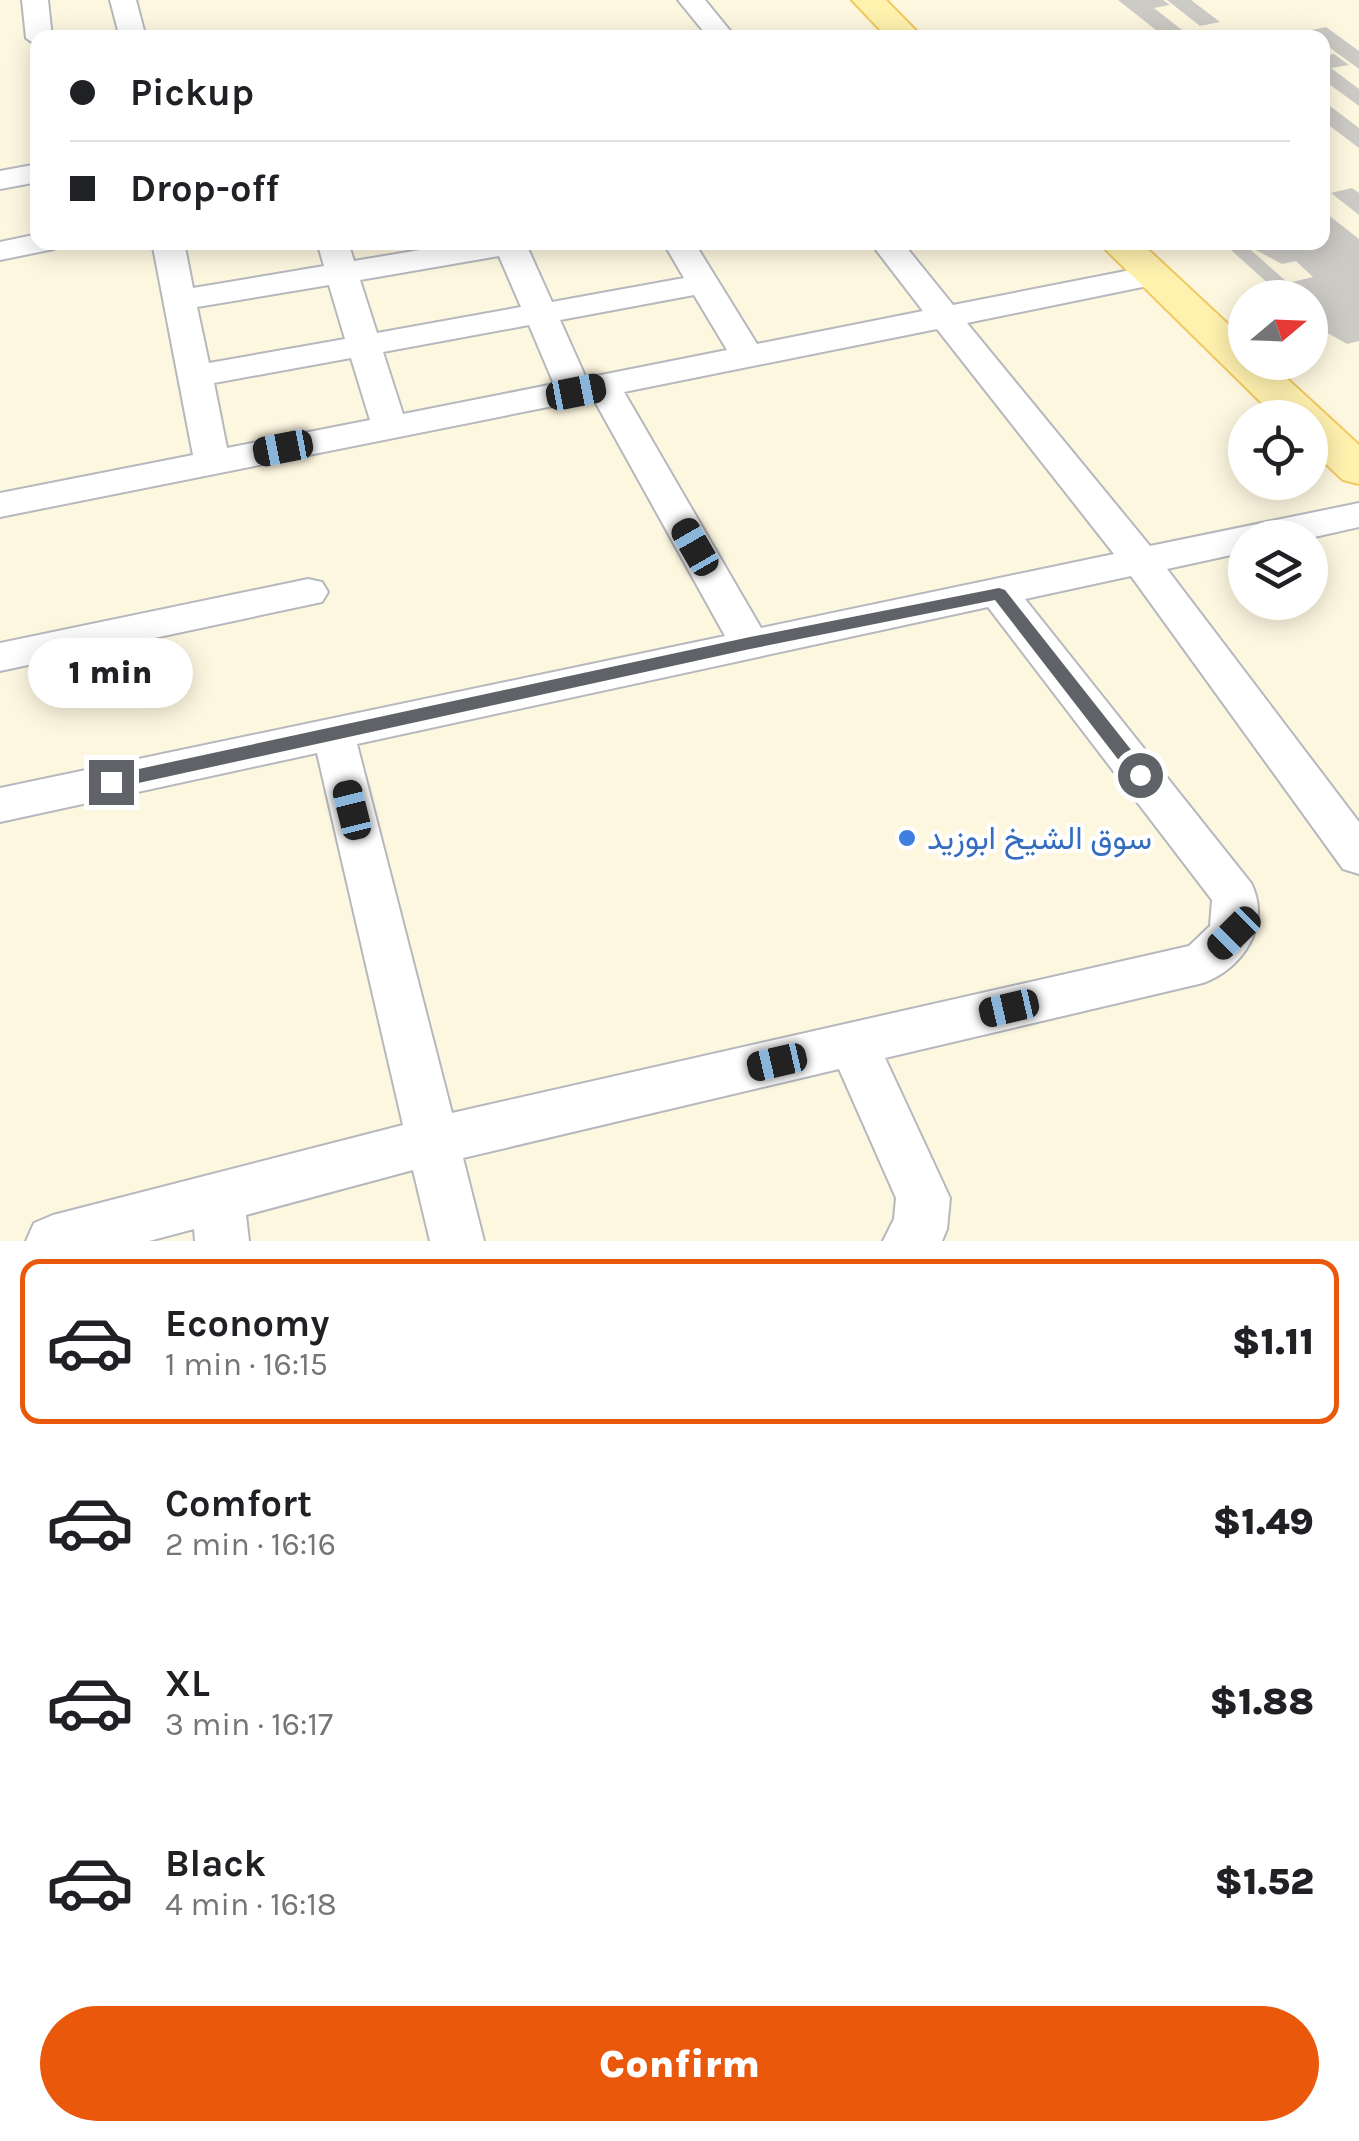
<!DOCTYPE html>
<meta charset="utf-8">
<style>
body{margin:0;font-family:Karla,Vazirmatn,sans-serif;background:#f6f6f6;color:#202124;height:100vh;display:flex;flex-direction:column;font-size:38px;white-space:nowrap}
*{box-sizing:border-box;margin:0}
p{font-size:32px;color:#757577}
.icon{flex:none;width:55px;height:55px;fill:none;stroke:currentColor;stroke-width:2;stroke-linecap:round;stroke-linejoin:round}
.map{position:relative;height:1241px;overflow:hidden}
.sheet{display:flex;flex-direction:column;background:#fff;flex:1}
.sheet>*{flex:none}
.hud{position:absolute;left:30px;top:30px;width:1300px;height:220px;border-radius:20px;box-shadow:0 5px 25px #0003;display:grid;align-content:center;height:220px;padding:0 40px;background:#fff}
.needle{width:65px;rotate:71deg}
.tools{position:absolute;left:1228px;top:280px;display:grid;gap:20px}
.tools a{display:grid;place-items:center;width:100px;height:100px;border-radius:50%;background:#fff;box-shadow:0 5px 25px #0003;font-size:50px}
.end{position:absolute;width:45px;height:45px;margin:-22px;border:12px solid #5f6368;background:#fff;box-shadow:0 0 0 5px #fff}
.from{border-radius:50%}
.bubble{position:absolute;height:70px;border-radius:35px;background:#fff;box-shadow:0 5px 25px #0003;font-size:32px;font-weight:800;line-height:70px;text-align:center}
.car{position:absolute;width:30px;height:60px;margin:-30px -15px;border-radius:12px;box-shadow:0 0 8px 2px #0007;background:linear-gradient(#222 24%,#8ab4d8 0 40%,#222 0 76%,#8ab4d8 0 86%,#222 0)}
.hud b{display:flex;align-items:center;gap:35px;height:95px;font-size:38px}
.hud b+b{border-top:2px solid #e0e0e0}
.hud i{width:25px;height:25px;background:#202124}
ul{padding:18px 0 0;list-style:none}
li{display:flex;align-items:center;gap:30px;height:165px;margin:0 20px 15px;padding:0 20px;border:5px solid transparent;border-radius:20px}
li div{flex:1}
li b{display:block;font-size:38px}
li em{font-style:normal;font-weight:800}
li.selected{border-color:#ea580c}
li>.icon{width:90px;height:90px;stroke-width:1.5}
.action{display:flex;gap:20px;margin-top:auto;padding:20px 40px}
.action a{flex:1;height:115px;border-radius:60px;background:#ea580c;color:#fff;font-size:40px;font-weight:800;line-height:115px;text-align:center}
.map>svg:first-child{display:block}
.commercial{fill:#fef7e0;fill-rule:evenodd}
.building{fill:#cccac5}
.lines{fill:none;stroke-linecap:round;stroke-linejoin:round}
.minor-casing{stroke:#b5b8bc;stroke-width:4}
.major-casing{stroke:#f2c960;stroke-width:4}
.minor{fill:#fff;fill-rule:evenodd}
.major{fill:#fff2af;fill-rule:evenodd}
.route{fill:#5f6368}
.shop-dot{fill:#3f7fe0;stroke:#fff;stroke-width:4}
.labels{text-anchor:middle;stroke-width:8;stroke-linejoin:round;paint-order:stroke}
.shop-label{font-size:32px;fill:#366cbe;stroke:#fff;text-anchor:start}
</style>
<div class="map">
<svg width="1359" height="1241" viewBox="0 0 1359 1241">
<rect width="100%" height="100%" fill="#f1efe8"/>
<path class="commercial" d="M0 0H1359V1241H0ZM38 38H1322V242H38ZM1245 298H1310V362H1245ZM1245 418H1310V482H1245ZM1245 538H1310V602H1245Z"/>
<path class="building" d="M1118 0H1163L1170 5 1154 8 1182 30 1161 34Z
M1167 0H1191L1220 22 1200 26Z
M1326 27 1359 51V69L1322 42V38L1307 31Z
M1334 54 1349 65 1331 68 1359 89V106L1322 79V56Z
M1322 100 1359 128V148L1322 120Z
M1352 188 1359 193V215L1331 193Z
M1322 210 1359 239V341L1347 344 1310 323V298L1288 283 1313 277 1296 261 1282 264 1243 243 1287 282 1271 286 1222 242H1260L1267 248 1279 246 1275 242H1322L1329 239 1322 233Z"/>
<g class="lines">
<defs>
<path id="minor" d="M22 0H48L52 38H38V46L26 38Z
M110 0H136L146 38H120Z
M678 0H705L736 38H709Z
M38 164V182L0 189V171Z
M38 234V242H58L54 249 0 260V242Z
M152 242H184L193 288 324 266 317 242H348L354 261 468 242H525L552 302 684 278 663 242H694L757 344 923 311 870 242H902L953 305 1151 266 1162 269 1167 276 1162 283 967 323 1150 546 1359 503V527L1310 538H1245V552L1167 569 1359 822V874L1343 869 1131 576 1025 599 1251 883C1272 924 1243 969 1203 983L885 1058 950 1198 947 1229 942 1241H883L894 1219 896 1198 839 1069 463 1158 484 1241H430L413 1170 246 1215 249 1241H195L194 1229 149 1241H26L34 1223 53 1215 403 1125 317 753 0 822V788L725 636 593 398 0 517V493L193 455ZM499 256 521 307 377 333 360 280ZM329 285 345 339 209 363 197 307ZM694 295 727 350 586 378 560 320ZM529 325 554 384 403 414 383 352ZM937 329 1114 554 761 628 624 392ZM351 358 370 420 227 448 214 383ZM988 607 1212 900 1210 926 1189 946 452 1113 357 744Z
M308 579 322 582 328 592 322 602 0 671V643Z"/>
<path id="major" d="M852 0H886L923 38H888Z
M1098 242H1140L1245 340V362H1269L1359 445V484L1343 480 1310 449V418H1277Z"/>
</defs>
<use href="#minor" class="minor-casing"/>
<use href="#major" class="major-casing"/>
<use href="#minor" class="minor"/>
<use href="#major" class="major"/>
</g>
<path class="route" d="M999 588 1005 590 1147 770V780H1134L995 600 750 649 111 789 102 782 111 775 750 637Z"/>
<circle class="shop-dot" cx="907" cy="838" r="10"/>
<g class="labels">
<g class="shop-label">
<text x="927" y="849">سوق الشيخ ابوزيد</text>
</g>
</g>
</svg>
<div class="tools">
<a><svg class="needle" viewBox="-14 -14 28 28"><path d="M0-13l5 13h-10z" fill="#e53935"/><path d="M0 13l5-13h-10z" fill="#757577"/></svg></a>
<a><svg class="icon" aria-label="locate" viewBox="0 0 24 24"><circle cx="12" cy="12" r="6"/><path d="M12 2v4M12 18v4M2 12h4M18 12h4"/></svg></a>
<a><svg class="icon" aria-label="layers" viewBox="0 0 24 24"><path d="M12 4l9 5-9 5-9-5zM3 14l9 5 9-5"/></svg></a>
</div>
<i class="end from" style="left:1140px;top:775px"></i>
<i class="end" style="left:111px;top:782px"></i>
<div class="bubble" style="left:28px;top:638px;width:165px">1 min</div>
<i class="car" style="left:576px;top:392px;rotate:79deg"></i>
<i class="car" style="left:283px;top:448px;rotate:259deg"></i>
<i class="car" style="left:695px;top:547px;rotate:330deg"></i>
<i class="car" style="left:352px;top:810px;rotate:346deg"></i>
<i class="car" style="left:1234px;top:933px;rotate:225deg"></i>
<i class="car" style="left:1009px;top:1008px;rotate:257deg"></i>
<i class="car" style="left:777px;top:1062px;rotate:257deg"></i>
<div class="hud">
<b><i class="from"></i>Pickup</b>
<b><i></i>Drop-off</b>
</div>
</div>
<section class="sheet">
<ul>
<li class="selected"><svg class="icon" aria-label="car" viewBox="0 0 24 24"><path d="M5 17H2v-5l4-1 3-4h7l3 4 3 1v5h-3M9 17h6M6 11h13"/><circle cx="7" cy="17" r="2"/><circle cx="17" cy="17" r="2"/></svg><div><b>Economy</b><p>1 min · 16:15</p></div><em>$1.11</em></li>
<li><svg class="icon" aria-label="car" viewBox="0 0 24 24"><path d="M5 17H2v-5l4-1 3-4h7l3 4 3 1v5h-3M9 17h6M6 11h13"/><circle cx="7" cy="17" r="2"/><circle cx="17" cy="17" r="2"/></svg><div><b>Comfort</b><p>2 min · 16:16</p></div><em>$1.49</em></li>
<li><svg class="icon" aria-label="car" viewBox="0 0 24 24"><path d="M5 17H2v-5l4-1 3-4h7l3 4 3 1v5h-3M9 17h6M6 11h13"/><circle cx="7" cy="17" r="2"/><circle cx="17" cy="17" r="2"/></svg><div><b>XL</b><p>3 min · 16:17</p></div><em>$1.88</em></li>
<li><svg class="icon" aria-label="car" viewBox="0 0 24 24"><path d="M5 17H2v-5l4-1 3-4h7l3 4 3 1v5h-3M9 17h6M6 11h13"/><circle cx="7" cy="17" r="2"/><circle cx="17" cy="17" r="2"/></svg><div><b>Black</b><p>4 min · 16:18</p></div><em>$1.52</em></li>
</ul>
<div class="action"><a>Confirm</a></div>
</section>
